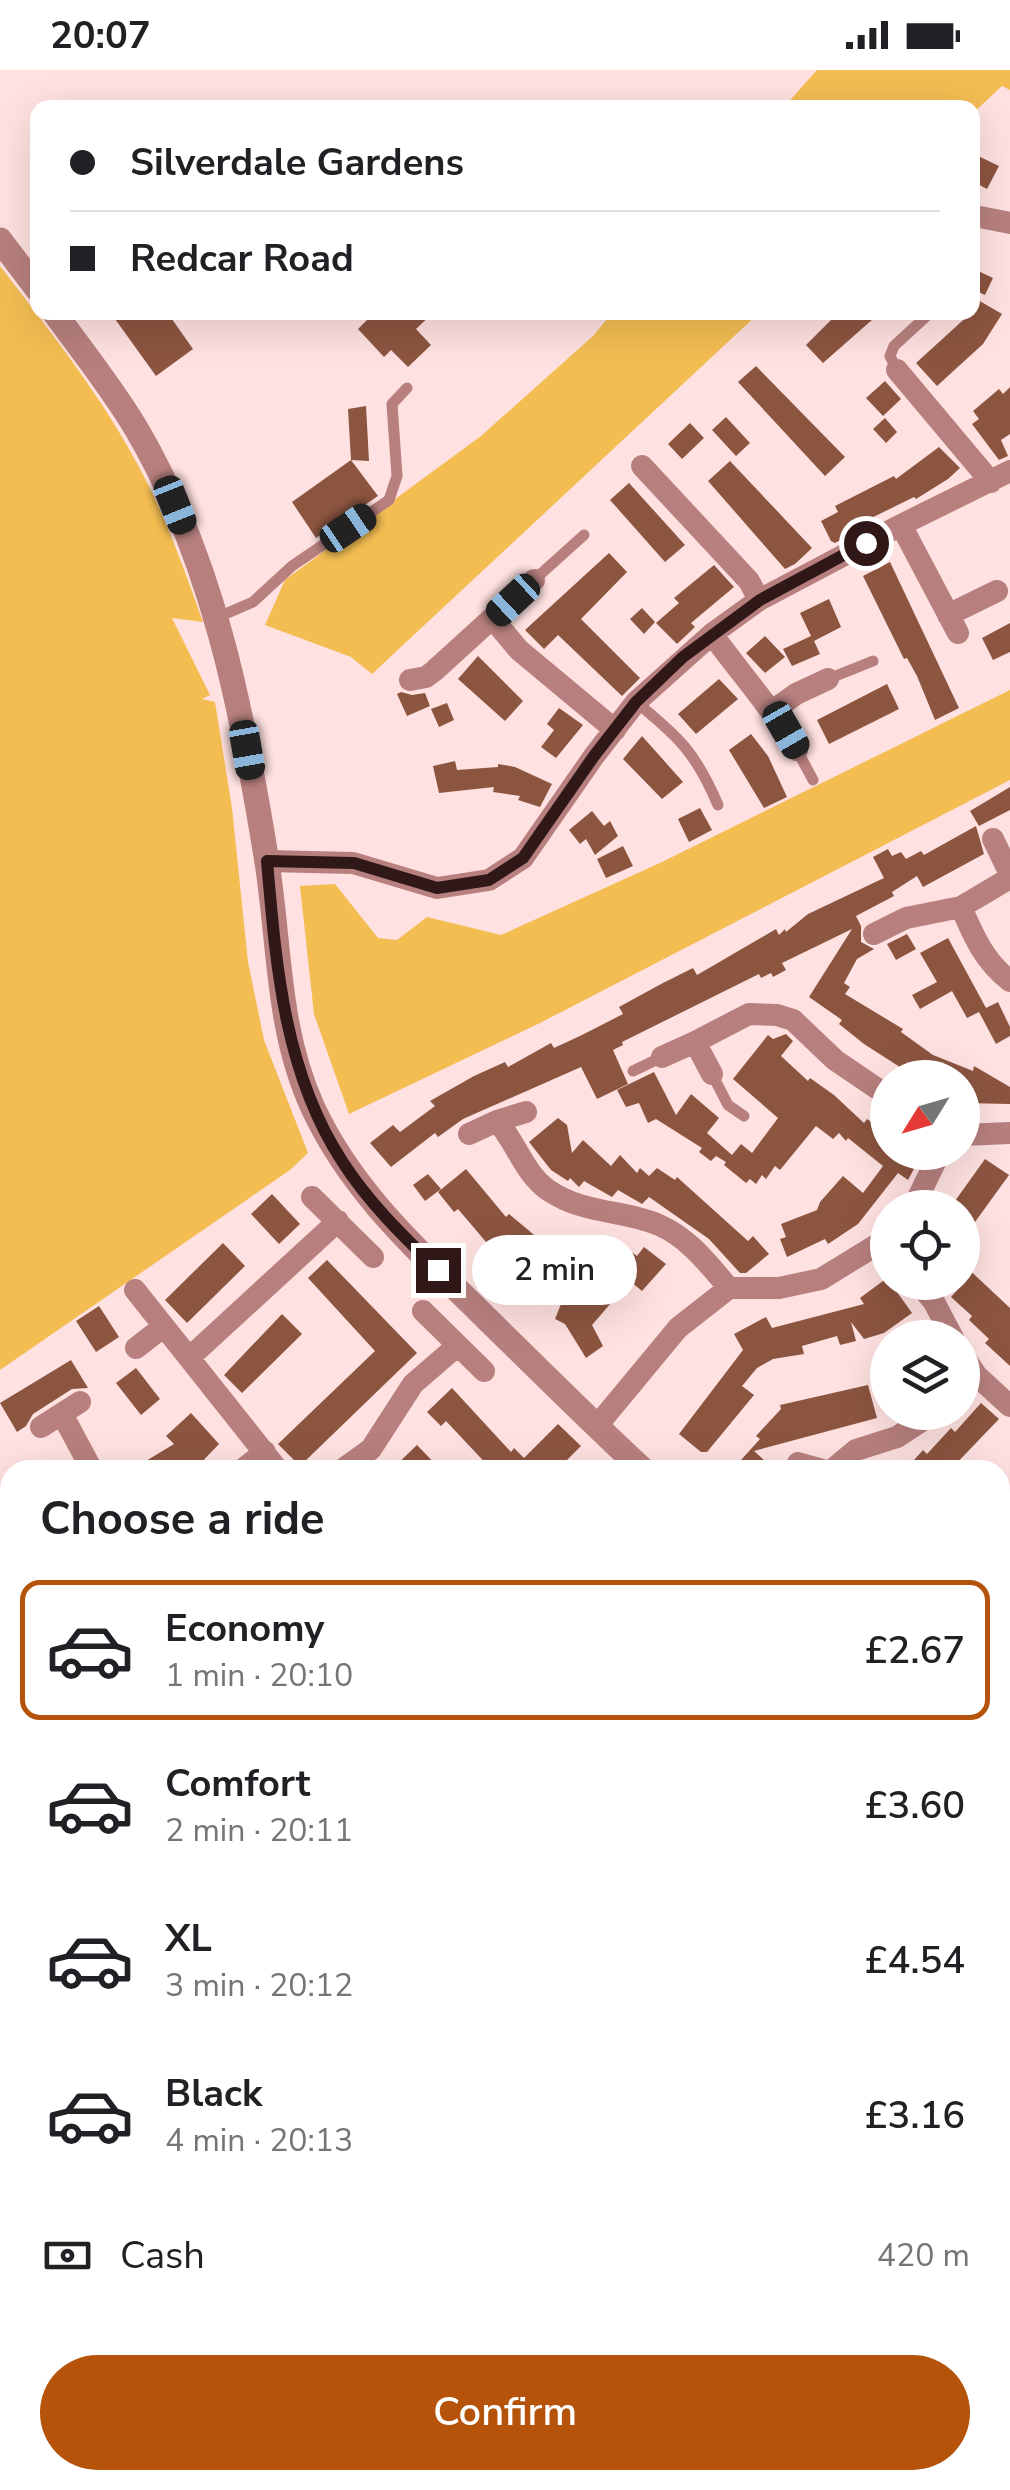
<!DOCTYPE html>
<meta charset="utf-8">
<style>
body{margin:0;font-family:"Nunito Sans",sans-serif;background:#f6f6f6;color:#202124;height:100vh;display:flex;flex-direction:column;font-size:38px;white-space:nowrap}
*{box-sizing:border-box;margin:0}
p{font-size:32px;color:#757577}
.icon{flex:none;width:55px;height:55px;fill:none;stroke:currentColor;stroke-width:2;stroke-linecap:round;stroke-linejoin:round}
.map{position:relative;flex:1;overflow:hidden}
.sheet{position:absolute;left:0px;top:1390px;width:1010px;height:1030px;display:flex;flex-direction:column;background:#fff;border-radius:30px 30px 0 0;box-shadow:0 10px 40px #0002}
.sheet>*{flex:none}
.guide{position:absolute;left:30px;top:30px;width:950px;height:220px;border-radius:20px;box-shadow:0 10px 40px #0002;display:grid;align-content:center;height:220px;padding:0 40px;background:#fff}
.needle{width:65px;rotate:233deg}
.fabs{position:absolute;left:870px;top:990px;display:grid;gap:20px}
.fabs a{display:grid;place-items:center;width:110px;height:110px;border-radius:50%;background:#fff;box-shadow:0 10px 40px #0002;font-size:50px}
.end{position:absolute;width:45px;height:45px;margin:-22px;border:12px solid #311818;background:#fff;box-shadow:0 0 0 5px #fff}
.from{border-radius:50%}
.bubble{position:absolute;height:70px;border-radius:35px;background:#fff;box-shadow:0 10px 40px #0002;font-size:32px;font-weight:600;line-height:70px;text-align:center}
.car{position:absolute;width:30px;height:60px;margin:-30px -15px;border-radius:12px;box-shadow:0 0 8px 2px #0007;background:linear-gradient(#222 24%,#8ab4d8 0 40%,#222 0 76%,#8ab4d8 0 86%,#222 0)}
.guide b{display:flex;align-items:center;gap:35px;height:95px;font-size:38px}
.guide b+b{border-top:2px solid #e0e0e0}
.guide i{width:25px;height:25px;background:#202124}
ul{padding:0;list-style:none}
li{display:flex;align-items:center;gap:30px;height:140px;margin:0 20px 15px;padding:0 20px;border:5px solid transparent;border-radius:20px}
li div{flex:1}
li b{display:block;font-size:38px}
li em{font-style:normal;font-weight:600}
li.on{border-color:#b45309}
li>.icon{width:90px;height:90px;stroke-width:1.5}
h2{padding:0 40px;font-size:45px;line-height:120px}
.pay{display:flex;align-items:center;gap:25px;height:110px;padding:0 40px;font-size:38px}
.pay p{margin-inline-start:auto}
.button{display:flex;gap:20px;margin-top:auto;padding:20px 40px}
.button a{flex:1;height:115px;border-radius:60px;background:#b45309;color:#fff;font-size:40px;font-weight:600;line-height:115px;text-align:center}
.status{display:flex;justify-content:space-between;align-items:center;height:70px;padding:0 50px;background:#fff;direction:ltr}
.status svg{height:28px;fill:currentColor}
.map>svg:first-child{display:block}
.green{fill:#f3bd52}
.building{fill:#8c5540}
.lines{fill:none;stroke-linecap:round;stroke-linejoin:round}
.service{stroke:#b7807e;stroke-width:11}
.minor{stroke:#b7807e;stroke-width:22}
.tertiary{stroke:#b7807e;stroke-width:25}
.route{stroke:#311818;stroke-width:12}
</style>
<div class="status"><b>20:07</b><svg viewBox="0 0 49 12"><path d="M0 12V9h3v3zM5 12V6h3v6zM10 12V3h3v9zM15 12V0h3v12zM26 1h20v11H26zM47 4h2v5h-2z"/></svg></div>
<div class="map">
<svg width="1010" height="2420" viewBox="0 0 1010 2420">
<rect width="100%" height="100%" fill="#fee1e0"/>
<path class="green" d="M817 0H1010V20L1002 16 973 43 972 38 784 37Z
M0 196C49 260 101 325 139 397 166 447 184 499 203 552L172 548 210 625 202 629 215 632 232 738 248 892 264 970 308 1083 290 1100 0 1300Z
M612 243H759L372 604 351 587 265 555 285 510 481 366 593 266Z
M1010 620V710L540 953 349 1044 314 944 300 816 335 814 378 868 397 870 427 847 501 865 660 793Z"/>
<path class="building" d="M972 83 999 96 987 119 972 111Z
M972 198 993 208 985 225 972 219Z
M978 230 1002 244 983 274 937 316 916 293 972 242Z
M110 242H167L193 279 156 306Z
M375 242H434L416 259 431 275 408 297 391 280 384 287 358 259Z
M839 242H881L823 293 806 275Z
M756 296 845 387 825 406 738 312Z
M885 311 901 329 883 346 866 328Z
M1010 317V364L1001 370 1008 386 999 390 972 354 979 349 973 341 999 319 1003 324Z
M366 336 369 391 351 390 348 339Z
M726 347 750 373 736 386 712 360Z
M885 348 897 362 886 373 873 359Z
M690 353 704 368 682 389 668 374Z
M939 377 960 398 948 409 916 429 914 427 845 461 848 466 835 473 831 471 821 451 838 442 835 436 894 406 896 409Z
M351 390 378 426 316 468 292 432Z
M730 391 812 478 795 494 785 499 708 411Z
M629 413 685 475 665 492 610 430Z
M609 483 627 502 581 549 640 608 622 626 558 565 544 579 525 560Z
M890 492 959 638 935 650 917 606 907 588 904 589 863 506Z
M714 495 734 517 691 553 695 557 677 574 656 553 679 533 674 528Z
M829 529 841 557 814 571 820 584 792 596 783 579 811 566 800 543Z
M642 538 655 552 644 564 630 549Z
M1010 553V582L993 590 982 568Z
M765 566 785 587 765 603 746 583Z
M478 586 523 631 505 651 458 609Z
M719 609 738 629 696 664 678 644Z
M887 614 899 639 829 674 817 650Z
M401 622 412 625 425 623 430 636 407 646 397 624Z
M447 633 454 650 439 657 431 639Z
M559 638 583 655 556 688 541 677 554 660 547 654Z
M751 664 768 686 787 727 764 738 729 680Z
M642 666 683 712 662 729 623 689Z
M455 691 457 700 498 697V694L515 697 552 714 540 737 518 730 520 726 493 722 494 717 439 723 433 696Z
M1010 717V740L979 756 970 741Z
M700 738 712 760 689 772 678 749Z
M592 741 604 756 610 751 618 766 595 785 586 769 580 774 569 760Z
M976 756 984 784 923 817 917 806 892 822 894 826 856 846 861 856V872L874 879 857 889 844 913 850 917 845 924 903 959 901 962 933 985 973 1001 974 996 1010 1017V1034L962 1033V1008H917L864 974 839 954 842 950 809 927 852 859 782 893 786 900 773 907 771 903 761 908 759 904 622 972 623 975 613 980 628 1014 597 1029 581 997 463 1049 438 1067 435 1063 391 1097 370 1073 393 1055 400 1062 435 1036 430 1031 474 1006 505 992 508 997 551 973 554 978 582 965 623 944 619 937 661 914 693 898 697 905 776 859 779 865 785 859 786 862 808 844 884 808 873 787 888 779 892 786 901 782 906 789 921 781 924 785Z
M623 776 633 796 606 808 597 789Z
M907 864 916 879 896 890 887 874Z
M948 868 986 938 980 941 998 932 1010 957V966L996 974 979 942 967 948 952 921 920 939 912 925 937 912 920 883Z
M786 964 793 971 781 986 808 1011 810 1008 834 1025 864 1053 867 1049 879 1057 888 1052V1082H923L908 1110 898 1103 858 1154 828 1174 825 1169 787 1187 780 1169 786 1167 781 1154 817 1140 820 1132 843 1106 863 1123 883 1096 848 1068 846 1071 839 1063 833 1069 816 1056 780 1100 775 1096 766 1109 762 1105 756 1114 750 1109 746 1113 724 1095 726 1092 716 1086 711 1091 699 1082 702 1078 656 1049 648 1053 639 1033 626 1037 617 1020 654 1002 676 1045 691 1024 719 1048 707 1063 732 1085 741 1074 752 1083 778 1048 733 1009 768 965 773 969Z
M558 1048 567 1055 572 1083 583 1070 611 1096 620 1085 637 1103 640 1098 649 1106 657 1098 675 1110 677 1107 748 1171 753 1166 769 1184 746 1203H740L709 1169 649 1127 642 1134 618 1120 612 1127 584 1111 579 1117 570 1108 568 1111 551 1100 529 1072Z
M985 1089 1009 1105 962 1170V1138H950Z
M466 1099 506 1147 509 1144 539 1169 542 1166 592 1207 598 1200 609 1210 630 1181 637 1186 644 1177 666 1194 642 1221 630 1211 592 1255 603 1276 586 1288 565 1254 555 1249 569 1214 550 1197 546 1202 541 1197 534 1204 504 1180 492 1179 458 1139 454 1142 438 1122Z
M428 1104 441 1119 425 1131 413 1115Z
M272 1124 300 1154 279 1174 251 1144Z
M223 1173 245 1196 187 1253 165 1230Z
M327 1190 417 1283 300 1396 278 1374 375 1281 308 1208Z
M962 1193 1010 1238V1296L985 1273 989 1269 969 1250 972 1246 951 1227 962 1215Z
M887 1208 912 1243 884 1263 864 1269 851 1252 856 1271 840 1275 837 1266 802 1276 804 1284 773 1289 757 1298 742 1316 754 1325 707 1382H701L679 1364 743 1280 734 1264 766 1247 772 1258 864 1234 860 1228Z
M99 1236 119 1267 96 1282 76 1251Z
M282 1244 302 1264 242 1323 224 1305Z
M71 1290 88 1318 72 1319 33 1344 26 1356 17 1362 0 1333Z
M136 1298 160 1329 141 1345 116 1313Z
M868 1315 877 1348 754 1381 775 1400H732L760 1369 756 1366 781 1339 780 1335Z
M452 1318 511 1382 514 1378 524 1388 558 1354 581 1376 557 1400H492L446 1351 441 1356 427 1342Z
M981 1333 999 1349 950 1400H905L923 1380 927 1384 951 1358 955 1362Z
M191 1343 219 1374 194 1400H131L174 1374 166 1366Z
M417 1375 441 1400H391Z"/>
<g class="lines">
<path class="service" d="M897 300 890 286 894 276 931 242
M534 510 584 465
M216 548 253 532 292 496 389 430 397 406 392 334 407 318
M828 609 873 591
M636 632C679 667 696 683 718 735
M797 680 813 710
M633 1001 662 987
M712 1004 728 1035 744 1046"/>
<path class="minor" d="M980 147 1010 153
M897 300 991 412
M642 396 749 511 759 530
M901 455 958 563
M948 545 997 521
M493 549 519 580 615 660
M712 564C740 603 772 638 797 680
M410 610 426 607 434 601 534 510
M774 640 796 624 828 609
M993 769 1010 804
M267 791 353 793 437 818 489 810 523 788 594 686 636 632 712 564 759 530 901 455 1010 401
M961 837 1010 808
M874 864 906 848 961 837C974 867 984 891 1010 911
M662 987 695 972
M712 1004 695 972 749 944 777 945 793 950 835 990 888 1026
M526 1042 497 1051C516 1072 524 1103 548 1120 585 1145 622 1139 659 1155 689 1168 708 1194 729 1218
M469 1064 497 1051
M962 1065 1010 1063
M312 1127 373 1187
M913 1138 940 1082
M917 1212 934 1232 953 1268
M135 1220 278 1400
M423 1241 484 1301
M136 1278 163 1257
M962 1284 977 1306 1010 1336
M189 1288 338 1151
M62 1344 92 1400
M41 1357 80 1332
M596 1357 678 1258 729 1218H779L821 1209 888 1168
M798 1393 823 1400
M242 1400 265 1382
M342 1400 371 1379 413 1314 457 1276
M832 1400 856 1380 897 1367 935 1342
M1000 1585 1010 1569
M0 1622 10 1634
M7 1723H10
M0 1997 10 1994
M1000 2069 1010 2060
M1000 2172 1010 2184
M0 2210 10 2217
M1000 2388 1010 2400
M259 2410V2420
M672 2410 675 2420"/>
<path class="tertiary" d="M0 170 38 220
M54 242C82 281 113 319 137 360 213 490 242 639 266 786 280 870 276 958 313 1038 351 1120 416 1179 480 1242 534 1295 587 1348 643 1400
M1000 1722 1010 1729
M1000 2223 1010 2217
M51 2420 77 2410"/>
</g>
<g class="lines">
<path class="route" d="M438 1200C403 1166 368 1132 342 1091 284 1002 276 895 267 791L354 793 437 818 489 810 523 788 594 686 636 632 683 587 760 530 866 473"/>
</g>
</svg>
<div class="fabs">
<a><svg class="needle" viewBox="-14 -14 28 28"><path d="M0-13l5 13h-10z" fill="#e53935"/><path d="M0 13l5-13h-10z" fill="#757577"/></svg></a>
<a><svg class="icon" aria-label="locate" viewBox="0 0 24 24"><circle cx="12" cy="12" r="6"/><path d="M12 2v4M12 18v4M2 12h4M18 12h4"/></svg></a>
<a><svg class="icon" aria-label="layers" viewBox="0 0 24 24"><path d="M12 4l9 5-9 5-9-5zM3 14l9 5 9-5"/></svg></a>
</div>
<i class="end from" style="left:866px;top:473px"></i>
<i class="end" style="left:438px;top:1200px"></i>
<div class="bubble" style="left:472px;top:1165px;width:165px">2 min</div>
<i class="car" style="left:175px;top:435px;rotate:158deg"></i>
<i class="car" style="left:348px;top:458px;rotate:56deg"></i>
<i class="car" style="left:513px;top:530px;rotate:227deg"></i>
<i class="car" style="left:786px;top:660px;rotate:150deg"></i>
<i class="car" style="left:247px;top:680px;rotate:170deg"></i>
<div class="guide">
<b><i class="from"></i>Silverdale Gardens</b>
<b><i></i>Redcar Road</b>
</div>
<section class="sheet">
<h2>Choose a ride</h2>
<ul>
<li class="on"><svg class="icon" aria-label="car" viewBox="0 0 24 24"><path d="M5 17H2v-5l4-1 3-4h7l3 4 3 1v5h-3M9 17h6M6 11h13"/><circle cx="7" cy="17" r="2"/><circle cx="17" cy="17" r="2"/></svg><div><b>Economy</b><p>1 min · 20:10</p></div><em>£2.67</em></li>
<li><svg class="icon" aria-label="car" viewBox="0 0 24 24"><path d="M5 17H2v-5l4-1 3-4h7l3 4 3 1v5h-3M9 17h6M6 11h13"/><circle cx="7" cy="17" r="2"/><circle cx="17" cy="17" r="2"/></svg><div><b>Comfort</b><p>2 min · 20:11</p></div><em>£3.60</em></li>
<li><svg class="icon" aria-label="car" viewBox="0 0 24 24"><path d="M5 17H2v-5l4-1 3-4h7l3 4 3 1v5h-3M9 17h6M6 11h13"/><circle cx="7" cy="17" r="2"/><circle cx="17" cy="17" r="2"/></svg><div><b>XL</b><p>3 min · 20:12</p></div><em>£4.54</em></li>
<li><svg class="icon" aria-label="car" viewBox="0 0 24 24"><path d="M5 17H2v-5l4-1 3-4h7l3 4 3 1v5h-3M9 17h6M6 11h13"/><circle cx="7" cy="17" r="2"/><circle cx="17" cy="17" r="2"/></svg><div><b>Black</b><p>4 min · 20:13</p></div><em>£3.16</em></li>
</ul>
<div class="pay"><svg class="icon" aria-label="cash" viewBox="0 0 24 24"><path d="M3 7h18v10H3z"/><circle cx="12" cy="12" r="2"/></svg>Cash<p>420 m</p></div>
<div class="button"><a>Confirm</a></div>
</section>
</div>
